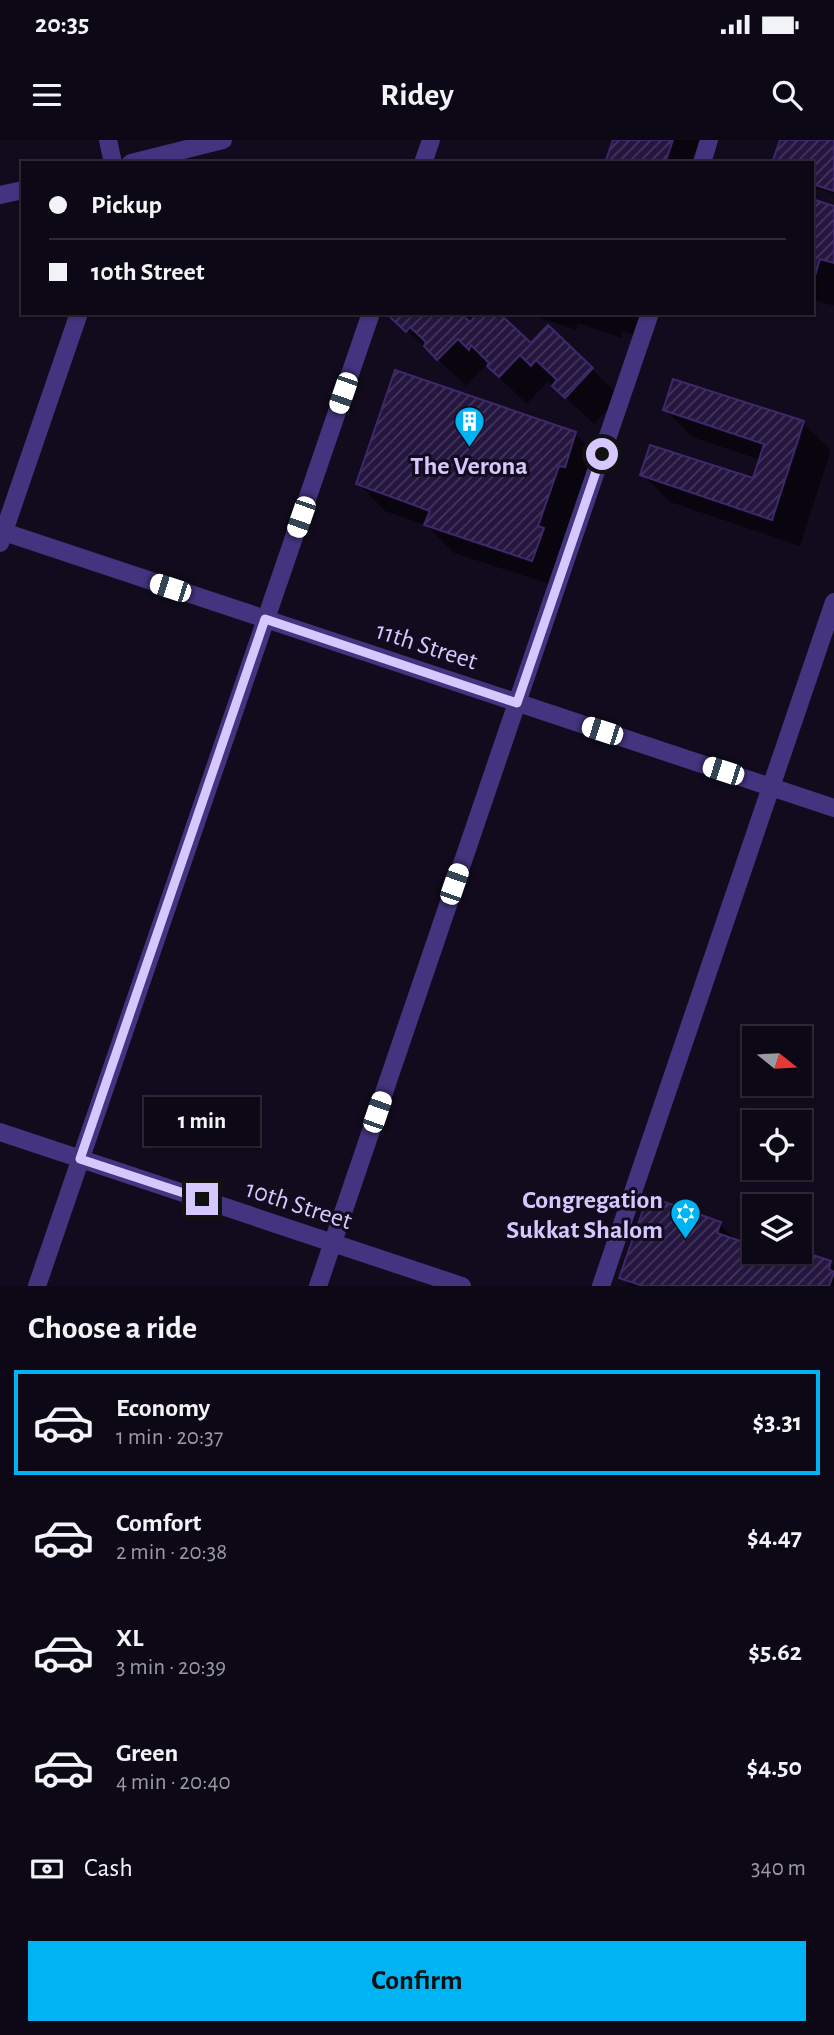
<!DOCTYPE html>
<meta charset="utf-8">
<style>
body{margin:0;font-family:"Alegreya Sans",sans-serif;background:#1b1623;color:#f1f3f6;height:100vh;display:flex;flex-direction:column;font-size:26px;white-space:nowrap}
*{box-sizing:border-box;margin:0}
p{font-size:23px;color:#9a9aa1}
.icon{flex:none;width:38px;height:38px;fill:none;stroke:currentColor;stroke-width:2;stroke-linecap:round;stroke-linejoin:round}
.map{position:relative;height:1146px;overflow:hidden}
.drawer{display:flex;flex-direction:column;background:#0d0816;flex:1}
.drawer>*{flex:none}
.banner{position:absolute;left:21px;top:21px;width:793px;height:154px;border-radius:0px;box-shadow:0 2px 5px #0004,0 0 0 2px #2d2935;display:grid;align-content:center;height:154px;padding:0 28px;background:#0d0816}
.needle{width:46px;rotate:108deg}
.controls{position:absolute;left:742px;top:886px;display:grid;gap:14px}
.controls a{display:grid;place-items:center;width:70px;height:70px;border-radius:0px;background:#0d0816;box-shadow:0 2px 5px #0004,0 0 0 2px #2d2935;font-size:35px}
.end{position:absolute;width:32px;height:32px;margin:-16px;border:9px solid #d6c7ff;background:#111;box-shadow:0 0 0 4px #111}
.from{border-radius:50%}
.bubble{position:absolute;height:49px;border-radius:0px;background:#0d0816;box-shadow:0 2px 5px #0004,0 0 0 2px #2d2935;font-size:23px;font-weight:700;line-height:49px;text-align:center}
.car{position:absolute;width:21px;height:42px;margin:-21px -10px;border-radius:9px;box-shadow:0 0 5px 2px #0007;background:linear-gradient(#fff 24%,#345 0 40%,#fff 0 76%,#345 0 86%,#fff 0)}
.banner b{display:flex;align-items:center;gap:24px;height:66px;font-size:26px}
.banner b+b{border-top:2px solid #2d2935}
.banner i{width:18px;height:18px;background:#f1f3f6}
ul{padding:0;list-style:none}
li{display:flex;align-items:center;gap:21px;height:105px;margin:0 14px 10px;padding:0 14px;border:4px solid transparent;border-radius:0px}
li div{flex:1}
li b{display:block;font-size:26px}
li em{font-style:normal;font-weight:700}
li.on{border-color:#00b3f2}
li>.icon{width:63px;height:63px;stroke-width:1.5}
h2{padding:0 28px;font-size:32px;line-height:84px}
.pay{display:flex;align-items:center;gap:18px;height:77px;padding:0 28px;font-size:26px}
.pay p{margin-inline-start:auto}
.cta{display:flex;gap:14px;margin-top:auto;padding:14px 28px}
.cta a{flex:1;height:80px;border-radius:0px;background:#00b3f2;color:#111;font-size:28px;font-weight:700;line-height:80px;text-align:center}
.status{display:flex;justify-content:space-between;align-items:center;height:49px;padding:0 35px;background:#0d0816;direction:ltr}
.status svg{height:19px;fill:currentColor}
header{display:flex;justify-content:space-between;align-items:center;height:91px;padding:0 28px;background:#0d0816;font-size:32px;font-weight:700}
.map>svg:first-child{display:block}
.shadow{fill:#0007;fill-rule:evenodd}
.building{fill:url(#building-hatch);stroke:#3f276c;stroke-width:2}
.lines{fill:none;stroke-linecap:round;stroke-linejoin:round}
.minor{stroke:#42347e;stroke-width:18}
.route{stroke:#d6c7ff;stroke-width:9}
.labels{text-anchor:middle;stroke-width:6;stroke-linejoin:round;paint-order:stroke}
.poi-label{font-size:26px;font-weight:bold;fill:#d6c7ff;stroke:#110b1d}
.street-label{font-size:26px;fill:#d6c7ff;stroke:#110b1d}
</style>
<div class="status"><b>20:35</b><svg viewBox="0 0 49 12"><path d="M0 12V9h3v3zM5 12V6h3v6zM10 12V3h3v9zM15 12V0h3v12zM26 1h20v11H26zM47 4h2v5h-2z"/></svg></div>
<header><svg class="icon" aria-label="menu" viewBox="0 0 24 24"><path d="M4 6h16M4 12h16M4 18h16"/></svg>Ridey<svg class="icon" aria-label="search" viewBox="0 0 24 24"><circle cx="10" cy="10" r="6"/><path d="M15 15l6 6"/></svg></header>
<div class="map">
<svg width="834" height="1146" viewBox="0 0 834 1146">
<defs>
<pattern id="building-hatch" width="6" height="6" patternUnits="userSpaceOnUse" patternTransform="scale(1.75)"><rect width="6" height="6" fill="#25163f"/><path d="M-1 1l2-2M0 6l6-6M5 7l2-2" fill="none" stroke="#44365c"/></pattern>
</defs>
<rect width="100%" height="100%" fill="#110b1d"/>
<path class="shadow" d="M615 0H699L691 23H607Z
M781 0H834V54L812 47V23Z
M812 61 834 68V166L812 159Z
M526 173H641L634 195 623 191 621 198 578 183 576 190Z
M390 174 470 184 531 206 548 188 620 256 594 284 548 241 527 264 486 225 466 246Z
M665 269 803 283 831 310 800 406 670 362 642 334 754 341 761 320 692 297ZM797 297H801L788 337 785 336Z
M575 294 603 321 559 447 454 413 427 386 385 371 358 343Z
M720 1084 739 1103 744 1104 746 1099 754 1102V1111H782L810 1121 830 1122 834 1126V1146H630L621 1137Z"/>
<path class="building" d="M613 0H673L665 23H605Z
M780 0H834V51L812 44V23H772Z
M812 59 834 66V123L820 119 813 142Z
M389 173H460L470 182 478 173H499L531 203 548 185 593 228 565 258 552 246 557 240 536 220 531 226 520 215 499 237 487 226 489 223 471 205 469 210 458 199 437 220 424 206 426 202 410 187 406 192 388 175Z
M395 230 576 292 565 327 559 326 538 386 544 388 532 421 424 385 430 371 356 344Z
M673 239 804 281 772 380 640 335 650 305 753 338 764 304 663 270Z
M648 1056 721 1082 717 1093 743 1102 745 1097 754 1100V1111H788L808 1118V1122L810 1114 831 1121 829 1129 834 1132 829 1146H643L619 1138Z"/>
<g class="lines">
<path class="minor" d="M108 0 113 23
M131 23 223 0
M423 23 431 0
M702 23 709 0
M0 55 23 50
M4 392 834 668
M0 403 79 173
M0 992 462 1146
M37 1146 371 173
M318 1146 650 173
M601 1146 834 462"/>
</g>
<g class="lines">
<path class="route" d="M202 1059 80 1019 265 479 517 563 602 314"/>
</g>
<defs>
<symbol id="building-pin" viewBox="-11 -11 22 30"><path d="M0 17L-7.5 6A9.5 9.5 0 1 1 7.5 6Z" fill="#00b3f2" stroke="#110b1d"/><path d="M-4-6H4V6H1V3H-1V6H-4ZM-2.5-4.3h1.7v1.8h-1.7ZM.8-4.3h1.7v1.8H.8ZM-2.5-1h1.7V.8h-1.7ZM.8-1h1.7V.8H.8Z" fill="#fff"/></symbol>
<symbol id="synagogue-pin" viewBox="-11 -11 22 30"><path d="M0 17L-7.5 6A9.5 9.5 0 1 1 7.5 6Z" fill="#00b3f2" stroke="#110b1d"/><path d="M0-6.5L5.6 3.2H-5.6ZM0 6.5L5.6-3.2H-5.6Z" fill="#fff"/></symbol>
</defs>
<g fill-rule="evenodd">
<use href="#building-pin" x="452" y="264" width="35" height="47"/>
<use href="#synagogue-pin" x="668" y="1056" width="35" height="47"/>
</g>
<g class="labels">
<g class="poi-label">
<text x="469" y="334">The Verona</text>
<text x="663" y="1068" text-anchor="end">Congregation<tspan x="663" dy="30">Sukkat Shalom</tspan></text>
</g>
<g class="street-label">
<text transform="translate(427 505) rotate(18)" y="9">11th Street</text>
<text transform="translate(299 1064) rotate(18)" y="9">10th Street</text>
</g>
</g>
</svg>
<div class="controls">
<a><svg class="needle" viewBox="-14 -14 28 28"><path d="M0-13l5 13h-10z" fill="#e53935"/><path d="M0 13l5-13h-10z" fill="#9a9aa1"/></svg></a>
<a><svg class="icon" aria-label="locate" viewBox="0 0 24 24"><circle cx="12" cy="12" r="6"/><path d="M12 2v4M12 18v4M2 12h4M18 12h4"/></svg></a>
<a><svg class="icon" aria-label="layers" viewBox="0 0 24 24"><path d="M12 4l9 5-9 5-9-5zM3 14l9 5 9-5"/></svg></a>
</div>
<i class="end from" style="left:602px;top:314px"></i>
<i class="end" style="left:202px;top:1059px"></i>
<div class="bubble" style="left:144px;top:957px;width:116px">1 min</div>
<i class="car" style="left:343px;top:253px;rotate:199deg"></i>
<i class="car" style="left:301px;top:377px;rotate:199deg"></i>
<i class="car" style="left:170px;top:448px;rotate:288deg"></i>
<i class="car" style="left:602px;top:591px;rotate:288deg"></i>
<i class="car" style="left:723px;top:631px;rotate:288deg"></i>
<i class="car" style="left:454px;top:744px;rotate:19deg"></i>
<i class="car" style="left:377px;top:972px;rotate:19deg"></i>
<div class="banner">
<b><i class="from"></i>Pickup</b>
<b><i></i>10th Street</b>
</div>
</div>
<section class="drawer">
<h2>Choose a ride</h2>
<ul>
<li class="on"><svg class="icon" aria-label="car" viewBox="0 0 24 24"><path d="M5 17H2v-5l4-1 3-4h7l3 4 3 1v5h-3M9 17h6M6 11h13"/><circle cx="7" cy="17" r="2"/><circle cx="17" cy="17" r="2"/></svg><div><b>Economy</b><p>1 min · 20:37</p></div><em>$3.31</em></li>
<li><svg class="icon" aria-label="car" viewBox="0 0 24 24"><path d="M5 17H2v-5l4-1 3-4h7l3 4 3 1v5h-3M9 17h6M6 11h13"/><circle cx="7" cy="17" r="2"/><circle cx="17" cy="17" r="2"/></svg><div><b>Comfort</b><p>2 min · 20:38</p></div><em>$4.47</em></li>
<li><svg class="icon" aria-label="car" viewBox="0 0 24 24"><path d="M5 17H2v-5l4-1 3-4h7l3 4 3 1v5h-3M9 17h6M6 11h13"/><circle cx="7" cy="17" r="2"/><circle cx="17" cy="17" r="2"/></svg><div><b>XL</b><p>3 min · 20:39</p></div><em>$5.62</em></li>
<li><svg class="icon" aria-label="car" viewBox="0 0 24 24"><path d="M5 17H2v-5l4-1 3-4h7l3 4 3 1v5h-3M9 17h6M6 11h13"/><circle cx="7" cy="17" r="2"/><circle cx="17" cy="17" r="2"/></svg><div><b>Green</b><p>4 min · 20:40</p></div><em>$4.50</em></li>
</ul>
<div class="pay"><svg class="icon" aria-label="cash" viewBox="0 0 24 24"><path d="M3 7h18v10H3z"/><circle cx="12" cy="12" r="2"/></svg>Cash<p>340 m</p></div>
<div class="cta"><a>Confirm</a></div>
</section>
